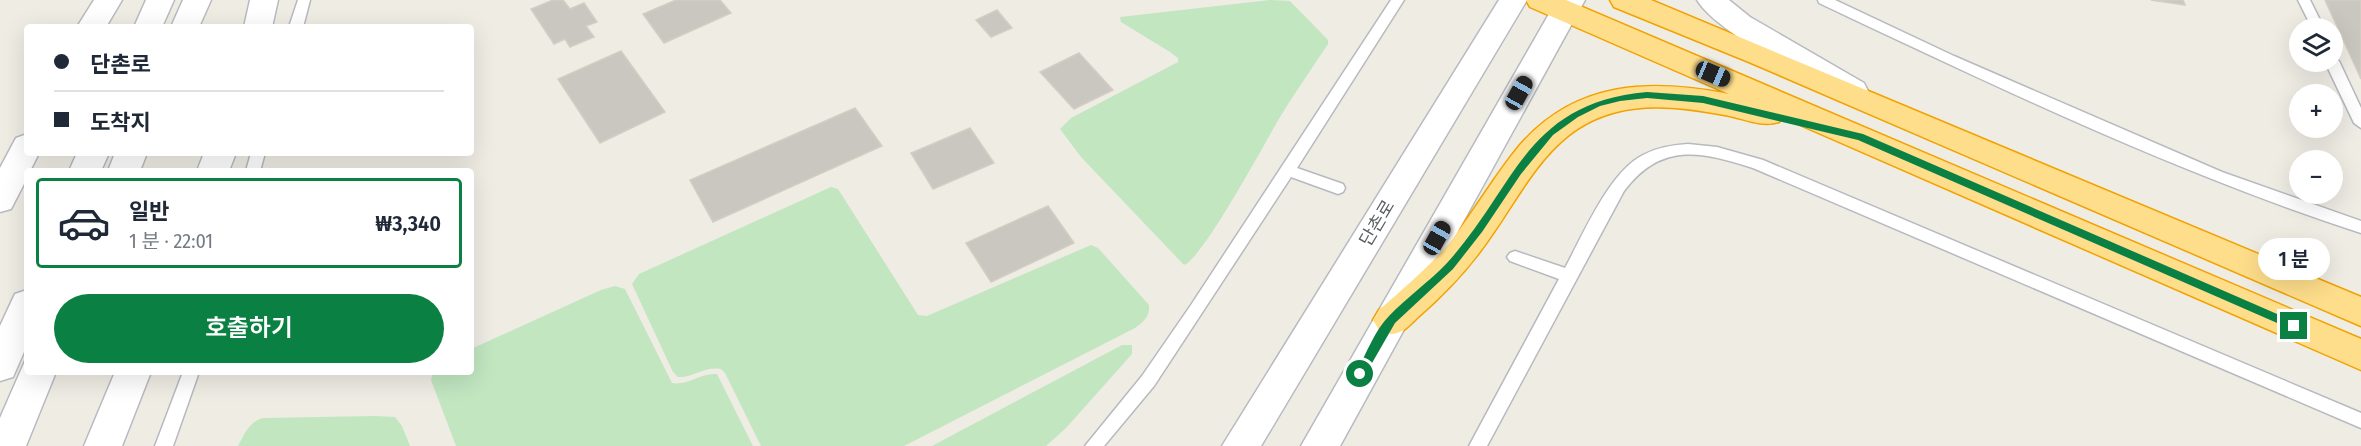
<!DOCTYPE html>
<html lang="ko">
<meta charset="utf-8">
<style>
body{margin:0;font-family:"Fira Sans Condensed","Noto Sans KR",sans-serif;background:#f2f2f3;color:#1f2937;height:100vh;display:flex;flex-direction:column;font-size:22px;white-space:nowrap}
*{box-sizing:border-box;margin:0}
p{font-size:20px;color:#747a83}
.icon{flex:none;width:33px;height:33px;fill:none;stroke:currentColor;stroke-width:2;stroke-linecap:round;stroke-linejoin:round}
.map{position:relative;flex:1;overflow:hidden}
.side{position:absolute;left:24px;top:168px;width:450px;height:207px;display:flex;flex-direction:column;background:#fff;border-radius:6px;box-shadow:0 6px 24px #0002}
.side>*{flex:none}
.top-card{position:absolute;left:24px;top:24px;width:450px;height:132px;border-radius:6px;box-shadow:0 6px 24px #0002;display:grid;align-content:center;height:132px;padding:0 30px;background:#fff}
.tools{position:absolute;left:2289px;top:18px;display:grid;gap:12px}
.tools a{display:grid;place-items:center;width:54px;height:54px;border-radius:50%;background:#fff;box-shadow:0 6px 24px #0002;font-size:30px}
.end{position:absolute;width:27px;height:27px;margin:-14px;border:8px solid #0b8043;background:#fff;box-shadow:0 0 0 3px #fff}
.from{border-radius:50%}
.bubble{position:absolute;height:42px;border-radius:21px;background:#fff;box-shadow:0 6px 24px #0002;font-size:20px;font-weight:600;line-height:42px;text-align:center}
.car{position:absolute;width:18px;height:36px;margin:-18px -9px;border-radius:8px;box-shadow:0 0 4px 2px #0007;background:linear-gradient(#222 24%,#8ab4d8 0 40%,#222 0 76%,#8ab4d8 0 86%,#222 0)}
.top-card b{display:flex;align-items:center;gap:21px;height:57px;font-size:22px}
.top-card b+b{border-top:2px solid #e0e1e3}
.top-card i{width:15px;height:15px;background:#1f2937}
ul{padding:10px 0 0;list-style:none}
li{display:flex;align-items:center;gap:18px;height:90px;margin:0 12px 9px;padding:0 18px;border:3px solid transparent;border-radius:6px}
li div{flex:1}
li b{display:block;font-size:22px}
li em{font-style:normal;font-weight:600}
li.on{border-color:#0b8043}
li>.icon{width:54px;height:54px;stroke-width:1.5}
.cta{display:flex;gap:12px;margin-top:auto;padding:12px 30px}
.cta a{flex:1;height:69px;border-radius:36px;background:#0b8043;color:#fff;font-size:24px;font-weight:600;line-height:69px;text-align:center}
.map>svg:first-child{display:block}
.green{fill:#c1e6c0}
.building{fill:#cac7c1;stroke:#d3cec2;stroke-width:1.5}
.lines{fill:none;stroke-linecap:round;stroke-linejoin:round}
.lane-casing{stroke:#b6babe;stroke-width:3}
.secondary-casing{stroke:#b7bbc0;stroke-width:3}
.highway-casing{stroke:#f2a200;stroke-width:3}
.lane{fill:#fff;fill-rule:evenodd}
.secondary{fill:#fff;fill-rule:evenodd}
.highway{fill:#fede8b;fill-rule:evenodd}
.route{fill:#0b8043}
.labels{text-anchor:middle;stroke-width:6;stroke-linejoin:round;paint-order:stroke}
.street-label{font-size:18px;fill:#5c6065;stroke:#fff}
</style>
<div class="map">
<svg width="2361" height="446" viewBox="0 0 2361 446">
<rect width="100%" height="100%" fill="#efece4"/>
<path class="green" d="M1270 0 1290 1 1328 40V44C1311 70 1293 95 1277 122 1264 145 1202 259 1184 265L1081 157 1060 129 1071 118 1178 62V58L1170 52 1121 22 1120 17Z
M831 187 838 189 918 315 927 316 1091 245 1098 248 1149 305C1150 316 1144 322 1135 328L904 446H761L725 373 721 369C704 366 693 378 678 377L673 372 632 284 639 274Z
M615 286 625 289 672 383C688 386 699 373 717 374L753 446H456L431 380 433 372H471V349L601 290Z
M1122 345H1132V354L1066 428 1046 446H932Z
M375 416 395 417 402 426 410 446H238C245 433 249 422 263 418Z"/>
<path class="building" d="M553 0H563L570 9 584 3 597 22 586 26 594 37 570 47 565 39 554 44 531 9Z
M676 0H720L731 13 664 43 643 14Z
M2151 0H2183L2185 5Z
M2325 0H2361V79Z
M997 10 1012 28 991 37 976 20Z
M621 51 665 112 600 143 558 79Z
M1079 53 1113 90 1074 109 1040 72Z
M855 108 882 146 713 222 690 180Z
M970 128 994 163 933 189 911 153Z
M1048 206 1074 243 991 282 966 243Z"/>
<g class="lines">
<defs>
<path id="lane" d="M298 0H310L303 27H289Z
M1391 0H1404L1297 168 1343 184 1345 188 1343 192 1338 194 1291 177 1154 386 1104 446H1085L1142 376 1191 305Z
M1818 0H1835L1954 56 2222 172 2361 221V233C2176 173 1995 86 1819 3Z
M2298 0H2310L2324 28H2312Z
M2332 56 2339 61 2361 108V128L2354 123 2325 62H2332Z
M1688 144 1717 147 1763 160 2361 413V428L1753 168C1700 151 1661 142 1624 191L1487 446H1469L1559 279 1510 261 1507 257 1510 253 1515 251 1565 268C1583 235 1609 172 1643 155 1658 147 1673 145 1688 144Z
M251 153H265L260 171H246Z
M183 372H199L173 446H155Z"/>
<path id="secondary" d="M94 0H122L106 27H77Z
M146 0H174L162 27H134Z
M183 0H211L199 27H171Z
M250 0H278L272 27H244Z
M1499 0H1527L1261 446H1222Z
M1557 0H1585L1340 446H1301Z
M1697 0H1729L1750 17 1864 83 1868 91 1864 99 1853 102 1842 99C1807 77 1716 32 1697 0Z
M27 134V153H39L30 171H27V178L11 209 0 212V168L16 138Z
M77 153H109L101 171H69Z
M115 153H147L140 171H108Z
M204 153H236L229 171H197Z
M27 290V345L13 377 0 381V326L15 294Z
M25 361H27V372H56L26 446H0V418Z
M115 372H151L122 446H84Z"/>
<path id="highway" d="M1526 0H1566L2361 339V370L1782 117 1779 122C1762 127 1747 120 1730 116 1674 105 1617 98 1569 135 1537 160 1516 200 1494 232 1472 265 1447 292 1418 317 1411 324 1402 334 1392 334 1388 334 1382 331 1379 330L1373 320 1379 310C1404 288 1429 267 1451 241 1475 210 1495 175 1520 145 1577 80 1651 79 1729 94L1530 7Z
M1610 0H1651L2361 297V326L1749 62 1614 7Z"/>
</defs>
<use href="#lane" class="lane-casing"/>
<use href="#secondary" class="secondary-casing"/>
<use href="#highway" class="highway-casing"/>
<use href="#lane" class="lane"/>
<use href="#secondary" class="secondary"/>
<use href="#highway" class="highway"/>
</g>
<path class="route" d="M1647 92 1703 96 1863 134 2298 323 2300 326 2298 329H2291L1858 140 1703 103 1647 98 1620 101 1600 106 1578 117 1553 135 1521 174 1482 232 1453 269 1395 323 1364 377H1357V371C1366 354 1375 330 1389 316 1407 297 1429 282 1447 263 1517 186 1525 103 1647 92Z"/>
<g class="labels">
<g class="street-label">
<text transform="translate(1377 223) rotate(-59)" y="6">단촌로</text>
</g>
</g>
</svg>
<div class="tools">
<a><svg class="icon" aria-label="layers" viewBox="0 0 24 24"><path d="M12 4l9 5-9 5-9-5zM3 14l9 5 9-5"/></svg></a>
<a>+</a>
<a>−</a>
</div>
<i class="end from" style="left:1360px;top:374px"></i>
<i class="end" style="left:2294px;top:326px"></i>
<div class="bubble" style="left:2258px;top:238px;width:72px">1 분</div>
<i class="car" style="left:1713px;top:74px;rotate:113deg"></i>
<i class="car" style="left:1519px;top:93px;rotate:29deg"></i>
<i class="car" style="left:1437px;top:238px;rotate:29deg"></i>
<div class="top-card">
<b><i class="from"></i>단촌로</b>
<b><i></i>도착지</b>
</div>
<section class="side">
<ul>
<li class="on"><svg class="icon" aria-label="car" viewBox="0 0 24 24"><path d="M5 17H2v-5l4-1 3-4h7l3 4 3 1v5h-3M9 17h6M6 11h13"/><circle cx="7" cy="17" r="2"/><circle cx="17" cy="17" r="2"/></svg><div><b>일반</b><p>1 분 · 22:01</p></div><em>₩3,340</em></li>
</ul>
<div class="cta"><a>호출하기</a></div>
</section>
</div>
